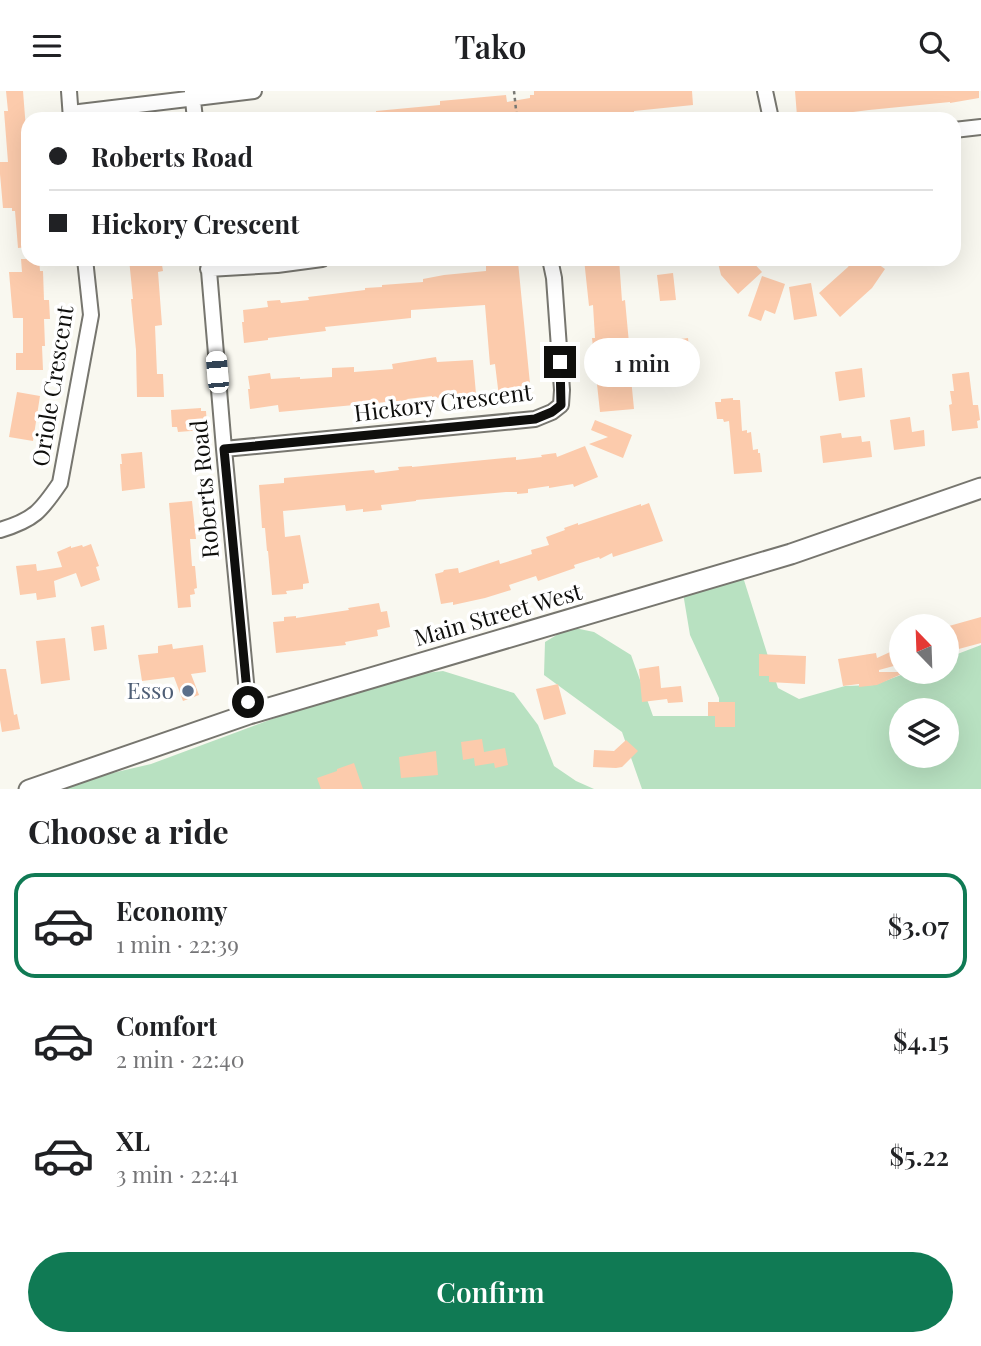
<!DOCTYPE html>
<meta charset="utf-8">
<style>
body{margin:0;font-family:"Playfair Display",serif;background:#f2f2f2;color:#202124;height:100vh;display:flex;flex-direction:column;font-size:26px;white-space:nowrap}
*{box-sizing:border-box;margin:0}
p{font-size:23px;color:#757577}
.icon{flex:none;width:38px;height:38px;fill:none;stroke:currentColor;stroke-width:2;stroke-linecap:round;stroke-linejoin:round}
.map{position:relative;height:698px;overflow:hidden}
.details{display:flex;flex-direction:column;background:#fff;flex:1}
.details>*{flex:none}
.hud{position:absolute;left:21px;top:21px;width:940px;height:154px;border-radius:21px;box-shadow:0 7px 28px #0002;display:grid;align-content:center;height:154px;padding:0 28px;background:#fff}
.needle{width:46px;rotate:337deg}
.buttons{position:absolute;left:889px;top:523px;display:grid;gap:14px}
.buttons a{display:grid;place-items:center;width:70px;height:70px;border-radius:50%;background:#fff;box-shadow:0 7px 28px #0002;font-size:35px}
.end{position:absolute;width:32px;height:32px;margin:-16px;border:9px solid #0f0f0d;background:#fff;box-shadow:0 0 0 4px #fff}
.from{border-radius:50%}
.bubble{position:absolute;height:49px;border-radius:24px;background:#fff;box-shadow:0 7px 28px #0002;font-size:23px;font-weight:600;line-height:49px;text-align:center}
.car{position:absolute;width:21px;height:42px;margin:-21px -10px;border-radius:9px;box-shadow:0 0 5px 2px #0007;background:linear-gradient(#fff 24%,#345 0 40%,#fff 0 76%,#345 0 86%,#fff 0)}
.hud b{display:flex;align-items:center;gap:24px;height:66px;font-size:26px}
.hud b+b{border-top:2px solid #e0e0e0}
.hud i{width:18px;height:18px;background:#202124}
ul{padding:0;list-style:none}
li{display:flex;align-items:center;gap:21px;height:105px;margin:0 14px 10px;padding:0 14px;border:4px solid transparent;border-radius:21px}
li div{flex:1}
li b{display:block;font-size:26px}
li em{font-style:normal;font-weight:600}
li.on{border-color:#107a54}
li>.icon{width:63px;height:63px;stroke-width:1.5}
h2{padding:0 28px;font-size:32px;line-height:84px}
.action{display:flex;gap:14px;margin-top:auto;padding:14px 28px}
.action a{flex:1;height:80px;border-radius:42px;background:#107a54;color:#fff;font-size:28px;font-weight:600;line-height:80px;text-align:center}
header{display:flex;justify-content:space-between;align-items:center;height:91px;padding:0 28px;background:#fff;font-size:32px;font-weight:600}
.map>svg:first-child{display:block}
.green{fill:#b8e1c1;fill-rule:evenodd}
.building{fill:#fccbac}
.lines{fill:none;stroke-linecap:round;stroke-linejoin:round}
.street-casing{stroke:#77766f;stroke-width:18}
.secondary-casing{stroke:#77766f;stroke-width:23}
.path{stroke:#7a7a75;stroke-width:2.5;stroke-dasharray:3.5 3.5;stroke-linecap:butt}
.street{stroke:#fff;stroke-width:14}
.secondary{stroke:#fff;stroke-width:19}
.route{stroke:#0f0f0d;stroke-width:9}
.service-dot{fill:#5c6f8a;stroke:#fff;stroke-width:2.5}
.labels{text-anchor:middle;stroke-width:7;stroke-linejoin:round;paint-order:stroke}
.street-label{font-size:23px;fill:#0f0f0d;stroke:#fff}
.service-label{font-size:23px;fill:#4e5e75;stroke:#fff;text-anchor:end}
</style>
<header><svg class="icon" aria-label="menu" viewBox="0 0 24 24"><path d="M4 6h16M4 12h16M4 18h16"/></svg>Tako<svg class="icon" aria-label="search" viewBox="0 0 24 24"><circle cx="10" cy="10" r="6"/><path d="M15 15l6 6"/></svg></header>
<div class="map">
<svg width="981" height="699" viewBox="0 0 981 699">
<rect width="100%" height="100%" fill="#f9f8f0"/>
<path class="green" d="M743 486 778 597 799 608 845 595 874 594 909 581H947V567L981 554V698H642L622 641 544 584 545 551 570 536 594 541 631 564 653 625H710L719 619V607L690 544 683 502ZM901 620H947V665H901Z
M443 580 514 602 538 634 554 675 576 690 594 698 60 699 95 686 151 673 382 587Z"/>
<path class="building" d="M6 0H23L28 64V156L18 157 15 120H12V117H3L0 83V71H8L4 20H8Z
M534 0H692L693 14 634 20V24L603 26V28H376V20L440 14V10L506 4 507 11 530 7V4H534Z
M795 0H979V7L950 12V11L869 19 805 27V26H800V24L797 25Z
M21 168H39L40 180H43L44 209H49L50 228H44L45 255H42L43 279H16V262H23V227H13L9 181H22Z
M129 168H151L152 169 161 168 163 180 158 181 162 234 155 235 157 283H163L164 306H137L136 259 131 208H133Z
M584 168H619L622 210 625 209 630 263H633L635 287H631L634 318 600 321 592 247H595L593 214 589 215Z
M717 168H750L762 181 738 203 721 184Z
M858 168H871L885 178 872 197 840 226 819 202 848 176 852 170 855 172Z
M518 171 531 303 499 306 495 273 490 274 485 214 411 219V227L325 236 326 240 268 247V249L244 252 242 231H244L243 219 268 216 267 210 280 209 281 212 309 209 308 206 365 199V197L382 196V194L423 191V188L444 184 486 180V174Z
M673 182 676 209 660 210 657 184Z
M762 185 785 193 775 223 765 219 761 230 748 225Z
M811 192 817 225 794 229 789 196Z
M688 247 691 276 664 280 660 251Z
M436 266 437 271 473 269 476 303 432 308V305L407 308 408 309 279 321 278 314 250 318 248 298H250L248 285 270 282 271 288 300 286V288L332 286V277L354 276V281L393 278 392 273Z
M862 277 865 306 839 310 835 281Z
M969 281 973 314H978L980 329 977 330 978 337 952 340 949 314 952 313 950 300H954L952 283Z
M17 301 40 305 33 350 9 346Z
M733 307V309H740L742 340 747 339V342L751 341 753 359 758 358V362H760L762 381 734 383 729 330 724 331 723 328H717L715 311H721V308Z
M201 317V320H206L207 335 204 336V339L178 341 177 336H172L171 319Z
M910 326 912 341 924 339 925 355 894 359 890 329Z
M595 329 632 344 623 367 589 353 608 346 591 339Z
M841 342 842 347 861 345 862 351 870 350 872 366 823 372 820 345Z
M585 355 598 386 574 396 573 393 549 397V395L528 398V402L517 403V401H506L416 409V410L381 414 382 419 363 421V418L346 420 345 414 283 420 285 446 300 444 309 492 303 493V498L286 500 287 503 272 504 268 460H267L265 437H262L259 394 284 392V387L374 379 375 382 399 379 398 376 412 375V376L516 366V369L542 366 541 364 556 362 557 366Z
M142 361 145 397 122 400 120 373H122L121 363Z
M192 410 196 448H190L192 475H195L197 497 194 498 195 503 190 504 191 516 178 517 169 412Z
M649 412 663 450 613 466 612 462 600 468 599 466 574 474 575 477 538 490 536 485 509 494 511 499 485 507 453 514V511L441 513 435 483 443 481 444 479 458 477 459 482 499 469 500 473 532 463 531 459 549 454 546 446 565 439 564 437 578 432V434L641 413V415Z
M91 453 99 475 96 476 100 489 81 496 76 482 54 490 56 506 37 509 36 502 20 504 16 475 36 473 37 480 62 476 57 461 71 455V457L82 454 83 456Z
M379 512 381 521 387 520 390 536 377 539 378 545 345 551 346 554 276 562 273 531 284 530V526L296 525V527L349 519 348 517Z
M981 526V552L955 559 949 535Z
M104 534 107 558 94 560 91 536Z
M65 547 70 589 41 593 36 550Z
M172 553 173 558 203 554 206 581 191 583 199 604 183 610 174 586 142 590 138 564 158 562V555Z
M901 556V573L879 579V581H906L877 594 859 596V593L843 595 838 568 876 562 877 567Z
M759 563 806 565 805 593 769 591V585H759Z
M659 575 661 597 681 595 683 611 668 612 667 608 642 611 639 578Z
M0 578H6L14 624 17 623 20 638 2 641 0 629Z
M558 593 566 623 544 629 536 598Z
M708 611H735V636H715V625H708Z
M482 648 484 661 505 657 508 674 495 677 494 672 475 675 474 667 463 669 461 651Z
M626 649 638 660 622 676 616 677 593 676 594 659 614 660Z
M436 660 438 684 401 687 399 666Z
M354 672 363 698H321L317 687 337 680V678Z"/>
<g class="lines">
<defs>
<path id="street" d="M69 0 71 28
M192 0 195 28
M765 0 771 28
M71 22 254 0
M954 39 981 36
M208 168 224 358 249 623
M208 178 277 174 322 168
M224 358 535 328 552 321 561 314 562 299 554 187 550 168
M0 439C34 429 41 420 60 392L91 224 85 168"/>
<path id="secondary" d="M29 699 249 623 791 463 981 397"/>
</defs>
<use href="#street" class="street-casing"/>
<use href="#secondary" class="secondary-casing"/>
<path class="path" d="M514 0 517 28"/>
<use href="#street" class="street"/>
<use href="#secondary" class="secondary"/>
</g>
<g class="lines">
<path class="route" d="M248 611 224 358 535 328 552 321 561 314 560 271"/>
</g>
<circle class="service-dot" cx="188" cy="600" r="7"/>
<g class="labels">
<g class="street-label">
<text transform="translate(53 295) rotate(-81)" y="8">Oriole Crescent</text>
<text transform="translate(443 312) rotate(-7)" y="8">Hickory Crescent</text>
<text transform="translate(205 398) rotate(-95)" y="8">Roberts Road</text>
<text transform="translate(498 524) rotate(-16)" y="8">Main Street West</text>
</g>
<g class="service-label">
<text x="174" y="608">Esso</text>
</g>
</g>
</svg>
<div class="buttons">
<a><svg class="needle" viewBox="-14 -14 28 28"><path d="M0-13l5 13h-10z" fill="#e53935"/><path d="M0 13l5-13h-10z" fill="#757577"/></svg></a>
<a><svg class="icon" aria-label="layers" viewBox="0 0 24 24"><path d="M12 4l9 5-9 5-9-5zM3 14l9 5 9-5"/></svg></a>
</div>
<i class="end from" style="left:248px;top:611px"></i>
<i class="end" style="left:560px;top:271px"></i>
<div class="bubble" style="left:584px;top:247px;width:116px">1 min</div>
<i class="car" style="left:217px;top:281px;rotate:355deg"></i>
<div class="hud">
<b><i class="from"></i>Roberts Road</b>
<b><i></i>Hickory Crescent</b>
</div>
</div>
<section class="details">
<h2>Choose a ride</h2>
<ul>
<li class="on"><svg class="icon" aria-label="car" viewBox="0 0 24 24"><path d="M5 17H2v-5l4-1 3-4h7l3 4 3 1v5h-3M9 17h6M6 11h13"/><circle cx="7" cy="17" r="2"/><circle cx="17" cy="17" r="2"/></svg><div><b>Economy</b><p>1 min · 22:39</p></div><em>$3.07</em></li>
<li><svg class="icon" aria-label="car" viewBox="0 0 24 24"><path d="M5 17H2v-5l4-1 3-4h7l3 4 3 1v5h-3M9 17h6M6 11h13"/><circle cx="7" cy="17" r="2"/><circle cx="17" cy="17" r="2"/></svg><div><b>Comfort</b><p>2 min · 22:40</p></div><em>$4.15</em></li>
<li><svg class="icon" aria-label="car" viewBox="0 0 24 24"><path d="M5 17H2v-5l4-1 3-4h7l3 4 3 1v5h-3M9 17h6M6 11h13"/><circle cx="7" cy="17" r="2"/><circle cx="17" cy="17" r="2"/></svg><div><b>XL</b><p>3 min · 22:41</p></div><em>$5.22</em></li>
</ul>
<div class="action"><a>Confirm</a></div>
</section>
